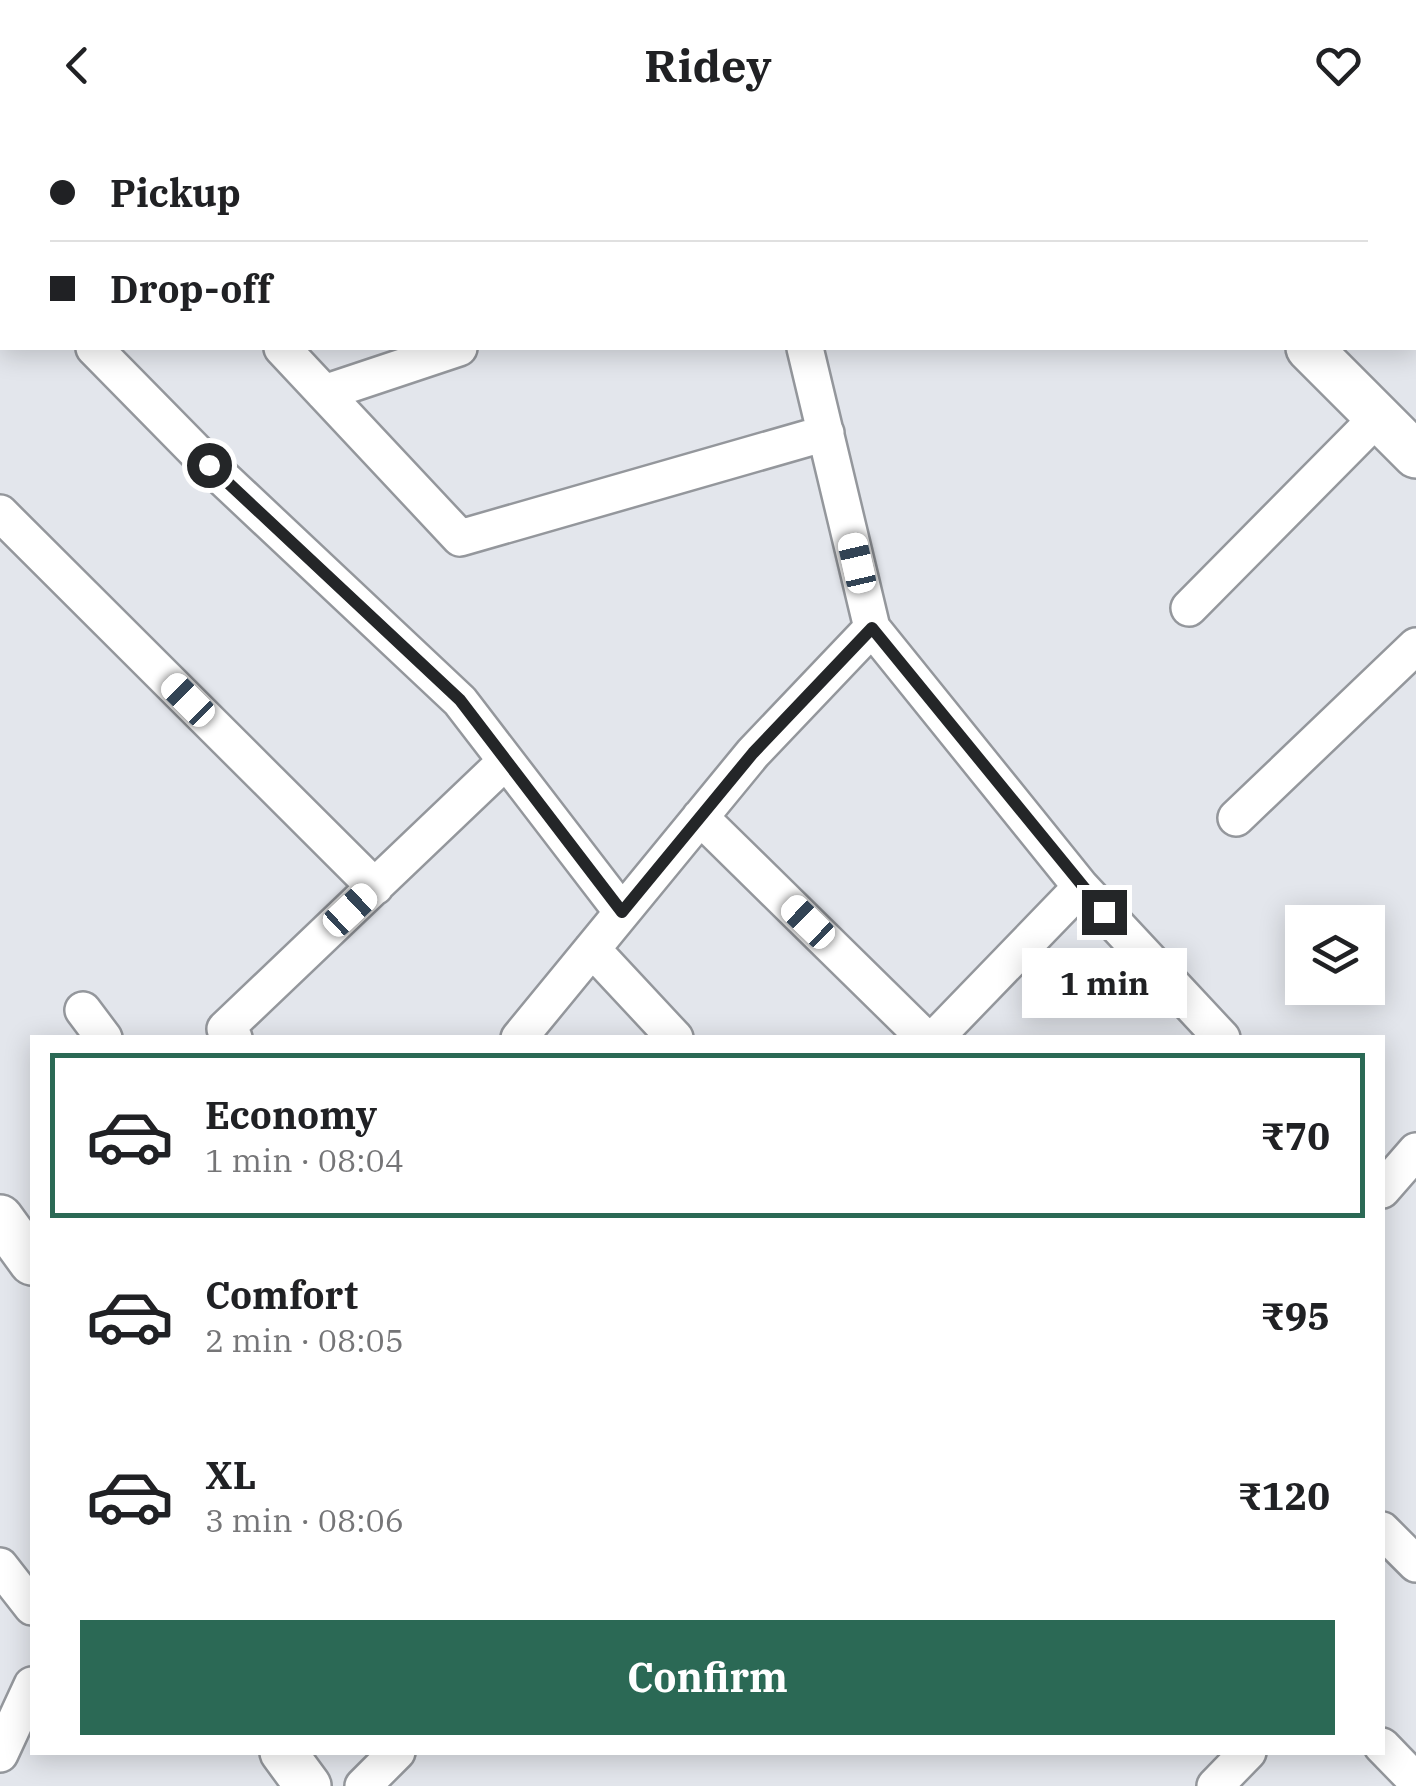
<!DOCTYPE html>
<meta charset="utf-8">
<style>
body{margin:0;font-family:"IBM Plex Serif",serif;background:#f2f2f2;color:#202124;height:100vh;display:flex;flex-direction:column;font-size:38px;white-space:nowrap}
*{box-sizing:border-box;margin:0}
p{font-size:32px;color:#757577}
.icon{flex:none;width:55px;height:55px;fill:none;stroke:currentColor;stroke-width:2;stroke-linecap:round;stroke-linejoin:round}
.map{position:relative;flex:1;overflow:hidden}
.side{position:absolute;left:30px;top:905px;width:1355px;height:720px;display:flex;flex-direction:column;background:#fff;border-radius:0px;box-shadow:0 5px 25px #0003}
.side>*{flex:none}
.banner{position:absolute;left:0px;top:0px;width:1418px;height:220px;box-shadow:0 5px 25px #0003;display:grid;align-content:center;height:220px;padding:0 50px;background:#fff}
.fabs{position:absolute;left:1285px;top:775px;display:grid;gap:20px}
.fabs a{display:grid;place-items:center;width:100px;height:100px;border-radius:0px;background:#fff;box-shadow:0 5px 25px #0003;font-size:50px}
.end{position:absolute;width:45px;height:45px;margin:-22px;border:12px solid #242628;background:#fff;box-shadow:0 0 0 5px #fff}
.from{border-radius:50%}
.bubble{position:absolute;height:70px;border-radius:0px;background:#fff;box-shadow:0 5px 25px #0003;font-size:32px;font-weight:700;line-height:70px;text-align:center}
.car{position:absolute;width:30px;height:60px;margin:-30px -15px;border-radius:12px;box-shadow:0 0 8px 2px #0007;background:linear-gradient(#fff 24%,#345 0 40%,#fff 0 76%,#345 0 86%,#fff 0)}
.banner b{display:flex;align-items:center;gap:35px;height:95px;font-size:38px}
.banner b+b{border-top:2px solid #e0e0e0}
.banner i{width:25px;height:25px;background:#202124}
ul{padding:18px 0 0;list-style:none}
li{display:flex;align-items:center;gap:30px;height:165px;margin:0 20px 15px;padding:0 30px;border:5px solid transparent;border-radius:0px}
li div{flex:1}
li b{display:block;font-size:38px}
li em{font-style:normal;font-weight:700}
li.on{border-color:#2b6955}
li>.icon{width:90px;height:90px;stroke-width:1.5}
.cta{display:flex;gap:20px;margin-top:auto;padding:20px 50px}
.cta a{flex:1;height:115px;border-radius:0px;background:#2b6955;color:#fff;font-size:40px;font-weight:700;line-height:115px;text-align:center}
header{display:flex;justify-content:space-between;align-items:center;height:130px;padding:0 50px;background:#fff;font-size:45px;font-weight:700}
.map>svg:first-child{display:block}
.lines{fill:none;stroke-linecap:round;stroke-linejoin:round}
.minor-casing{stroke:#94979c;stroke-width:40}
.tertiary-casing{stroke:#94979c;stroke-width:50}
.minor{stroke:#fff;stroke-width:35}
.tertiary{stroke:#fff;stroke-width:45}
.route{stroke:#242628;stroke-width:12}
</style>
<header><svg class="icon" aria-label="back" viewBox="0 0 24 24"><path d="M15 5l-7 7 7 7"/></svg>Ridey<svg class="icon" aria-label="heart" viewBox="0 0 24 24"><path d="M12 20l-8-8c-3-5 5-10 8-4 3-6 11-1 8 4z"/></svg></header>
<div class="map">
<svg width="1416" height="1656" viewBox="0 0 1416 1656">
<rect width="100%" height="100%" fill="#e3e6ec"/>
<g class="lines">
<defs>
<path id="minor" d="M80 0 82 2
M743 0 744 2
M449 2 457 0
M886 2 888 0
M0 120 2 123
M94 218 209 335 460 571 622 782
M282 218 460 408 826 303
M324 263 459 218
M0 383 375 757
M1189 478 1378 287
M872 498 1081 757 1222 908
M700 687 925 908
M1236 688 1416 516
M592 819 675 908
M83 880 104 908
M234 908 225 899 506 631
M519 908 753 623 872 498 805 218
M935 908 1081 757
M1382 1060 1416 1021
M1382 1400 1416 1434
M0 1436 32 1477
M1382 1616 1416 1651
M0 1624 32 1555
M363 1656 397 1622
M1215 1656 1248 1622"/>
<path id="tertiary" d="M1095 0 1098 2
M1309 218 1416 325
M0 1088 32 1132
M283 1622 308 1656"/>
</defs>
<use href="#minor" class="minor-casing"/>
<use href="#tertiary" class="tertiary-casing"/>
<use href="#minor" class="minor"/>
<use href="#tertiary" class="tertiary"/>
</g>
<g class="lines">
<path class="route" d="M209 335 460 570 622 782 753 623 872 498 1104 782"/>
</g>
</svg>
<div class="fabs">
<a><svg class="icon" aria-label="layers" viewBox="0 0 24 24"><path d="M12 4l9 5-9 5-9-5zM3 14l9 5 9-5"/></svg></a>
</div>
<i class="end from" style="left:209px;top:335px"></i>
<i class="end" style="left:1104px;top:782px"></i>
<div class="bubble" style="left:1022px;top:818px;width:165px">1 min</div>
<i class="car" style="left:857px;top:433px;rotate:347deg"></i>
<i class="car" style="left:188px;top:570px;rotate:315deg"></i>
<i class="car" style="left:350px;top:780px;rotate:47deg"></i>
<i class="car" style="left:808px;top:792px;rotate:314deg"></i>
<div class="banner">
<b><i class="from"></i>Pickup</b>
<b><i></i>Drop-off</b>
</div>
<section class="side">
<ul>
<li class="on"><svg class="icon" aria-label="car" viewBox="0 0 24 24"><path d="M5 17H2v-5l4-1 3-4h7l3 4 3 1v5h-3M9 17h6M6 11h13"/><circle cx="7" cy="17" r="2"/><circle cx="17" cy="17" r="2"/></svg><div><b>Economy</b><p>1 min · 08:04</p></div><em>₹70</em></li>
<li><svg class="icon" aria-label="car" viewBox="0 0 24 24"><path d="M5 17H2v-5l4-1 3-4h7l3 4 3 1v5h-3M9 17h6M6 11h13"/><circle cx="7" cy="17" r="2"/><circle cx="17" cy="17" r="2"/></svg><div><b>Comfort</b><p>2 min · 08:05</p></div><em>₹95</em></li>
<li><svg class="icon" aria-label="car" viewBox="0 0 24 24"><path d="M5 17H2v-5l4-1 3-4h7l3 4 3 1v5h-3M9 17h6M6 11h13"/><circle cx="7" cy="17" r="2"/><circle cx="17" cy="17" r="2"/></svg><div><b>XL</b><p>3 min · 08:06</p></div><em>₹120</em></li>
</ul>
<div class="cta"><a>Confirm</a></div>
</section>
</div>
